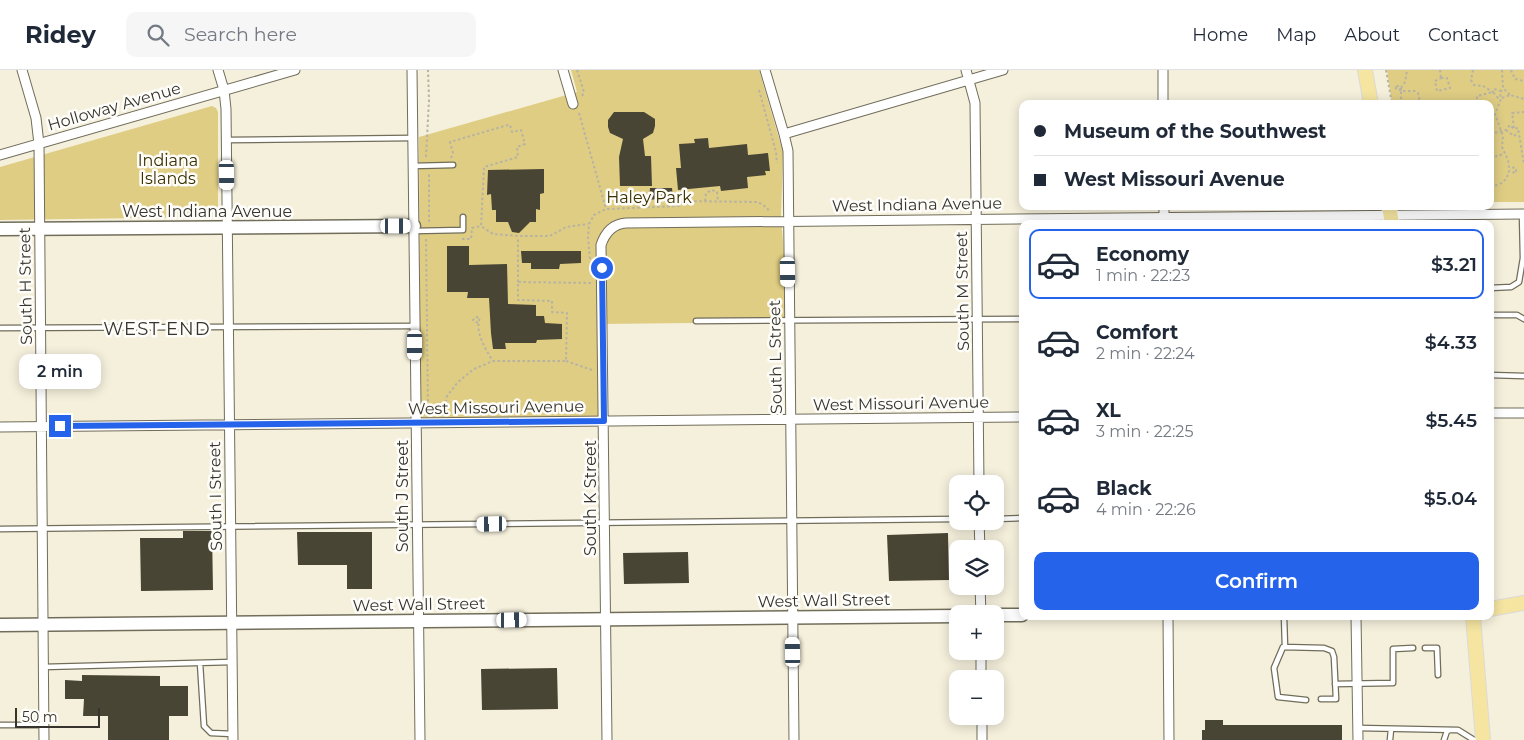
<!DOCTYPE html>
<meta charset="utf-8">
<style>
body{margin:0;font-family:Montserrat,sans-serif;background:#f6f6f7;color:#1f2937;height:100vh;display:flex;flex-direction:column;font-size:19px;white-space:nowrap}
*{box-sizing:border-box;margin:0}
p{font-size:16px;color:#747a83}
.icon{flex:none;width:28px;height:28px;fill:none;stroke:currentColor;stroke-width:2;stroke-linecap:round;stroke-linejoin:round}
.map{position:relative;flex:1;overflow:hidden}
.side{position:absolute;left:1019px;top:150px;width:475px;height:400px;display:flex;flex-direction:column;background:#fff;border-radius:10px;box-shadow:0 2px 12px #0003}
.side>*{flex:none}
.guide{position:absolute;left:1019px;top:30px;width:475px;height:110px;border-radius:10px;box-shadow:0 2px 12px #0003;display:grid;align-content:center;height:110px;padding:0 15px;background:#fff}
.fabs{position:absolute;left:949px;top:405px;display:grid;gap:10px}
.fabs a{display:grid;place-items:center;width:55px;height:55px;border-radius:10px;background:#fff;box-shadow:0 2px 12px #0003;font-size:25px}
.scale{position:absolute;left:15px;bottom:12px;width:85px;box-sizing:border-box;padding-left:5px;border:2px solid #36342d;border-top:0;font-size:14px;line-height:18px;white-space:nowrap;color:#36342d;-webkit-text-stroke:4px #fefdf9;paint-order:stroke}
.end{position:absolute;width:22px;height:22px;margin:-11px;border:6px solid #2563eb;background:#fff;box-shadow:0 0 0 2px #fff}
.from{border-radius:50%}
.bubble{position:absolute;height:35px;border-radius:10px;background:#fff;box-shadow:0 2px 12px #0003;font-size:16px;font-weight:600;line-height:35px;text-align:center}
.car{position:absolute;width:15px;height:30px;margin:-15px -8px;border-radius:6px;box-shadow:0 0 4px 1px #0007;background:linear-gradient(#fff 24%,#345 0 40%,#fff 0 76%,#345 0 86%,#fff 0)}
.guide b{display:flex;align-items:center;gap:18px;height:48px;font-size:19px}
.guide b+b{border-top:1px solid #e0e1e3}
.guide i{width:12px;height:12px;background:#1f2937}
ul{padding:9px 0 0;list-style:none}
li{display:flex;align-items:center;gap:15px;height:70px;margin:0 10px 8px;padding:0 5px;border:2px solid transparent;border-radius:10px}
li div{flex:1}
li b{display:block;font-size:19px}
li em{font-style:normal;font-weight:600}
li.active{border-color:#2563eb}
li>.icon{width:45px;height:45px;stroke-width:1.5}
.action{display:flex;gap:10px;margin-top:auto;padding:10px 15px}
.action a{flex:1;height:58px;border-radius:10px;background:#2563eb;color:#fff;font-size:20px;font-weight:600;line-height:58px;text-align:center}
header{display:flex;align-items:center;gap:30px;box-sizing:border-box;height:70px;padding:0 25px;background:#fff;border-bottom:1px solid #e0e1e3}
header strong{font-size:24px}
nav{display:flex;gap:28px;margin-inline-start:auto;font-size:18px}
.search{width:350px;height:45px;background:#f6f6f7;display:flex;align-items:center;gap:12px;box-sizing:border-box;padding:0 18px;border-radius:10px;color:#747a83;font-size:19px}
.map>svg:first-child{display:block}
.green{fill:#dfcd84}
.building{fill:#494535}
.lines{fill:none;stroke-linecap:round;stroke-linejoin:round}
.lane-casing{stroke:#716d5b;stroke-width:7}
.street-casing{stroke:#716d5b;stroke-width:11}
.secondary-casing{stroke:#716d5b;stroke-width:15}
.primary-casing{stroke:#dbdad9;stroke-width:16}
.path{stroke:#b7b3a3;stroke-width:2;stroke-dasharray:2.5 2.5;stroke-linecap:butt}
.lane{stroke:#fff;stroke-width:4.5}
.street{stroke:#fff;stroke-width:9}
.secondary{stroke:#fff;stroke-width:12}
.primary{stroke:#f5e5a1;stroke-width:14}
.route{stroke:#2563eb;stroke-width:6}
.labels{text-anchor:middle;stroke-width:5;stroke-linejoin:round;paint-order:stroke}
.street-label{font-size:16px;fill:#36342d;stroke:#fefdf9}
.park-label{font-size:16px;fill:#3a3002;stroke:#fefdf9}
.neighbourhood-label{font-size:18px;letter-spacing:1px;fill:#36342d;stroke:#fefdf9}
</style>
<header>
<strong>Ridey</strong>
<div class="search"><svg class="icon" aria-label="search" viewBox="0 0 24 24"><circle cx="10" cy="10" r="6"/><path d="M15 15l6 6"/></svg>Search here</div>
<nav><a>Home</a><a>Map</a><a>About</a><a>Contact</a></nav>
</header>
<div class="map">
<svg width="1524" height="670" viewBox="0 0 1524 670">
<rect width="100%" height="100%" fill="#f5f0dc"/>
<path class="green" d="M571 0H759L783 82 781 146 789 252 600 254V348H420L419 67 577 22Z
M1387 0H1524V132H1490V34H1392Z
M212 36 216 38 218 42V143L216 147 0 150V97Z"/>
<path class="building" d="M614 42H644L655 49V56L653 63 643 69 645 86H651L652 116H620L619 87 623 69 610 63 608 57V50Z
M708 68 709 78 747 74 748 85 768 83 770 101H765L766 105 747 107 748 118 721 121 720 116 678 120 676 98H681L679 74 695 73 694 69Z
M544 99V123L540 124V140L536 139V152H530L519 163 512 162 508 152H496V140H492L491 124 487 125 488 100Z
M650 118H672L673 127 649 130Z
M447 176H469V195L507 194 508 234 536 235V246H544L545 253 562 254V269L537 270 536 273H505L506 279H493L491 263 489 228H467L468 222H447Z
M521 181H581V193L560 194 559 199H531V193H522Z
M183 461H212L213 520 141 521 140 468H183Z
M297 462H372V519H347V495H298Z
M948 463 949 510 889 511 887 465Z
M688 482 689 513 624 514 623 483Z
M557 598 558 639 482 640 481 599Z
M82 605 160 606V616H188V646H169V670H108V646H83L84 629H65V610L82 611Z
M1205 650H1223V655H1342V670H1202V660H1205Z"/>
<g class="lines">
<defs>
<path id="lane" d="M227 70 413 68
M413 96 453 95
M414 161 463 160V147
M1490 218 1511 217 1519 212 1523 188 1522 144
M1490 245H1517L1524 249
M696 251 1022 249
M0 258 415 256
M1490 305 1524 306
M995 449 1022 448
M0 459 958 449
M1284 546 1285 577
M1425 578H1437L1438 605
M200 593 204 656 211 663 233 664
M43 597 232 592
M1335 614 1393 613V579L1413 578
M1306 630 1278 627 1274 598 1283 577 1324 578 1332 581 1334 587 1336 629H1321
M0 655H44
M1358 658 1458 660 1474 670
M1390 670 1391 659
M1444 670 1447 661 1450 660"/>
<path id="street" d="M22 0 36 48 39 74 44 670
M218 0 224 20 226 39 233 670
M412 0 420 670
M563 0 573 34
M765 0 784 64 788 81 794 670
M966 0 975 33 979 414
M1163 0V34
M784 64 1003 0
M0 85 295 0
M1164 136V154
M1490 343H1524
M0 357 1022 347
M979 451 980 479
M980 516 981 544
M1168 546 1169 670
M1356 546 1358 670
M981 581V609
M982 646V670
M607 670 601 175C605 163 613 154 626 153L1524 144"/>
<path id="secondary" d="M0 159 414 156
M995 545H1022
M0 555 958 546"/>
<path id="primary" d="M1365 0 1371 34
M1389 136 1392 154
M1490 539 1524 533
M1473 546 1483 670"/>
</defs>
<use href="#lane" class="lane-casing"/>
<use href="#street" class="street-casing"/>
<use href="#secondary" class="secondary-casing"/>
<use href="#primary" class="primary-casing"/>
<path class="path" d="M577 0 584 22 582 26
M1386 0 1392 34
M1440 0 1441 8
M1473 0 1471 10 1474 15 1483 16 1493 22 1494 19 1501 21
M1502 0 1503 18 1510 25
M1511 0 1515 9 1524 11
M1441 8H1447L1450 18 1437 21 1435 11Z
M1401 18 1405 12 1407 0
M759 20 776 82 777 93
M1401 20 1396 19V15L1401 18V21
M1502 28 1510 25 1524 29
M1401 34V21H1415L1418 23 1420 33 1429 34
M1477 34V26L1493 22 1498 28 1500 26
M579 43 606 139
M1514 58 1512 43 1524 42
M1506 60 1514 66 1518 62
M1490 64 1506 60 1510 55 1514 59 1518 58 1524 94
M426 87 429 30 428 0
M451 88 453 83 450 72 508 55H510L512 62 521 60 525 74 517 77 518 87 484 97 481 156 493 164 518 166H550L566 157 588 154
M1490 88 1504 84
M1490 116C1500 116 1507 111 1509 101L1516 103V98L1509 97 1508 90 1502 77 1503 66 1495 44 1501 29 1500 23 1503 18
M705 131 706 123 712 120 717 122 718 131
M429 152V104
M426 169 428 340 431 342
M462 169H471L472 158 481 156
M590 189 588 167 589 154 594 145 606 139 680 136 683 131 758 132 766 137 770 142
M518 212V167
M478 253 473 250 476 247 480 248C474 260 486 281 493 291
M566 291 592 300
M443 342 447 326 458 312 474 299 493 291H566L567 243 552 242V231L518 230V212L593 213"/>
<use href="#lane" class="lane"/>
<use href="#street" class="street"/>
<use href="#secondary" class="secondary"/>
<use href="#primary" class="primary"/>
</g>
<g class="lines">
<path class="route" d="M60 356 604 351 602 198"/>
</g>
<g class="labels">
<g class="street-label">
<text transform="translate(114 36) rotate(-16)" y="6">Holloway Avenue</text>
<text transform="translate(917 134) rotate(-1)" y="6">West Indiana Avenue</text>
<text x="207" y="147">West Indiana Avenue</text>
<text transform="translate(25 216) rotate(-91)" y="6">South H Street</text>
<text transform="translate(962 221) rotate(-91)" y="6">South M Street</text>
<text transform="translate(775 287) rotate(-91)" y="6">South L Street</text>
<text transform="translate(901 333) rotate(-1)" y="6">West Missouri Avenue</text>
<text transform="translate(496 337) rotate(-1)" y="6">West Missouri Avenue</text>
<text transform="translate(215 426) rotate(-91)" y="6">South I Street</text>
<text transform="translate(402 426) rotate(-90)" y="6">South J Street</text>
<text transform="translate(590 428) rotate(-90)" y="6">South K Street</text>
<text transform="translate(824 530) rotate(-1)" y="6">West Wall Street</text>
<text transform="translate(419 534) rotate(-1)" y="6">West Wall Street</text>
</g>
<g class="park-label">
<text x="168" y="96">Indiana<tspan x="168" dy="18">Islands</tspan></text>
<text x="649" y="133">Haley Park</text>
</g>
<g class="neighbourhood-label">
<text x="157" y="265">WEST END</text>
</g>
</g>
</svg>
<div class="fabs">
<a><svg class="icon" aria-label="locate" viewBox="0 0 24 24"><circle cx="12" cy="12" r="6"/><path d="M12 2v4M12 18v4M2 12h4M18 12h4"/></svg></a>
<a><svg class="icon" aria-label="layers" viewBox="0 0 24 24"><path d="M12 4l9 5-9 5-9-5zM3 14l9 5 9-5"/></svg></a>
<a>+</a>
<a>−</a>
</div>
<div class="scale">50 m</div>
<i class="end from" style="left:602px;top:198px"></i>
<i class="end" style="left:60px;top:356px"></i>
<div class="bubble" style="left:19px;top:284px;width:82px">2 min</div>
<i class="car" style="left:227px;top:105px;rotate:179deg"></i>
<i class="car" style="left:396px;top:156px;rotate:90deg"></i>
<i class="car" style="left:788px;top:202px;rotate:179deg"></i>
<i class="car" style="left:415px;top:275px;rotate:180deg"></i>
<i class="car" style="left:492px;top:454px;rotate:269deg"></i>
<i class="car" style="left:512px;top:550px;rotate:89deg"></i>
<i class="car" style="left:793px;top:582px;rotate:359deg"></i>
<div class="guide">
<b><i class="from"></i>Museum of the Southwest</b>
<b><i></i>West Missouri Avenue</b>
</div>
<section class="side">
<ul>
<li class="active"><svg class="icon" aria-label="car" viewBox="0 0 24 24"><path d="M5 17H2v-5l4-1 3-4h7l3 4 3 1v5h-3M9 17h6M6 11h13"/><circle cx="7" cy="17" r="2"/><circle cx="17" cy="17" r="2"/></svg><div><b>Economy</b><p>1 min · 22:23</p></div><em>$3.21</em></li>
<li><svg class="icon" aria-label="car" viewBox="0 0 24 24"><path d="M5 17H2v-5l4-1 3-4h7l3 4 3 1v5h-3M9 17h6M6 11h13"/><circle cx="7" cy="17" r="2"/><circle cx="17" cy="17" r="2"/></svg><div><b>Comfort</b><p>2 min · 22:24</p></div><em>$4.33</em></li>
<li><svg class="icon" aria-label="car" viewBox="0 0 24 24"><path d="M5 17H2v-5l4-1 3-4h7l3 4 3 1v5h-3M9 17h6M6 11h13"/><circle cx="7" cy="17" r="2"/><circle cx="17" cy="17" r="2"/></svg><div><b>XL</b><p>3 min · 22:25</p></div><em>$5.45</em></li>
<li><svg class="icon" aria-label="car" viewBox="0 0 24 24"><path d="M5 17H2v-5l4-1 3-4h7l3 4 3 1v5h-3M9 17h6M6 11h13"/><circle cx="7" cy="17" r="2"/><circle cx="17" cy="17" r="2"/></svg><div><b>Black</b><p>4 min · 22:26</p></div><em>$5.04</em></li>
</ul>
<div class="action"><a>Confirm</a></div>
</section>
</div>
